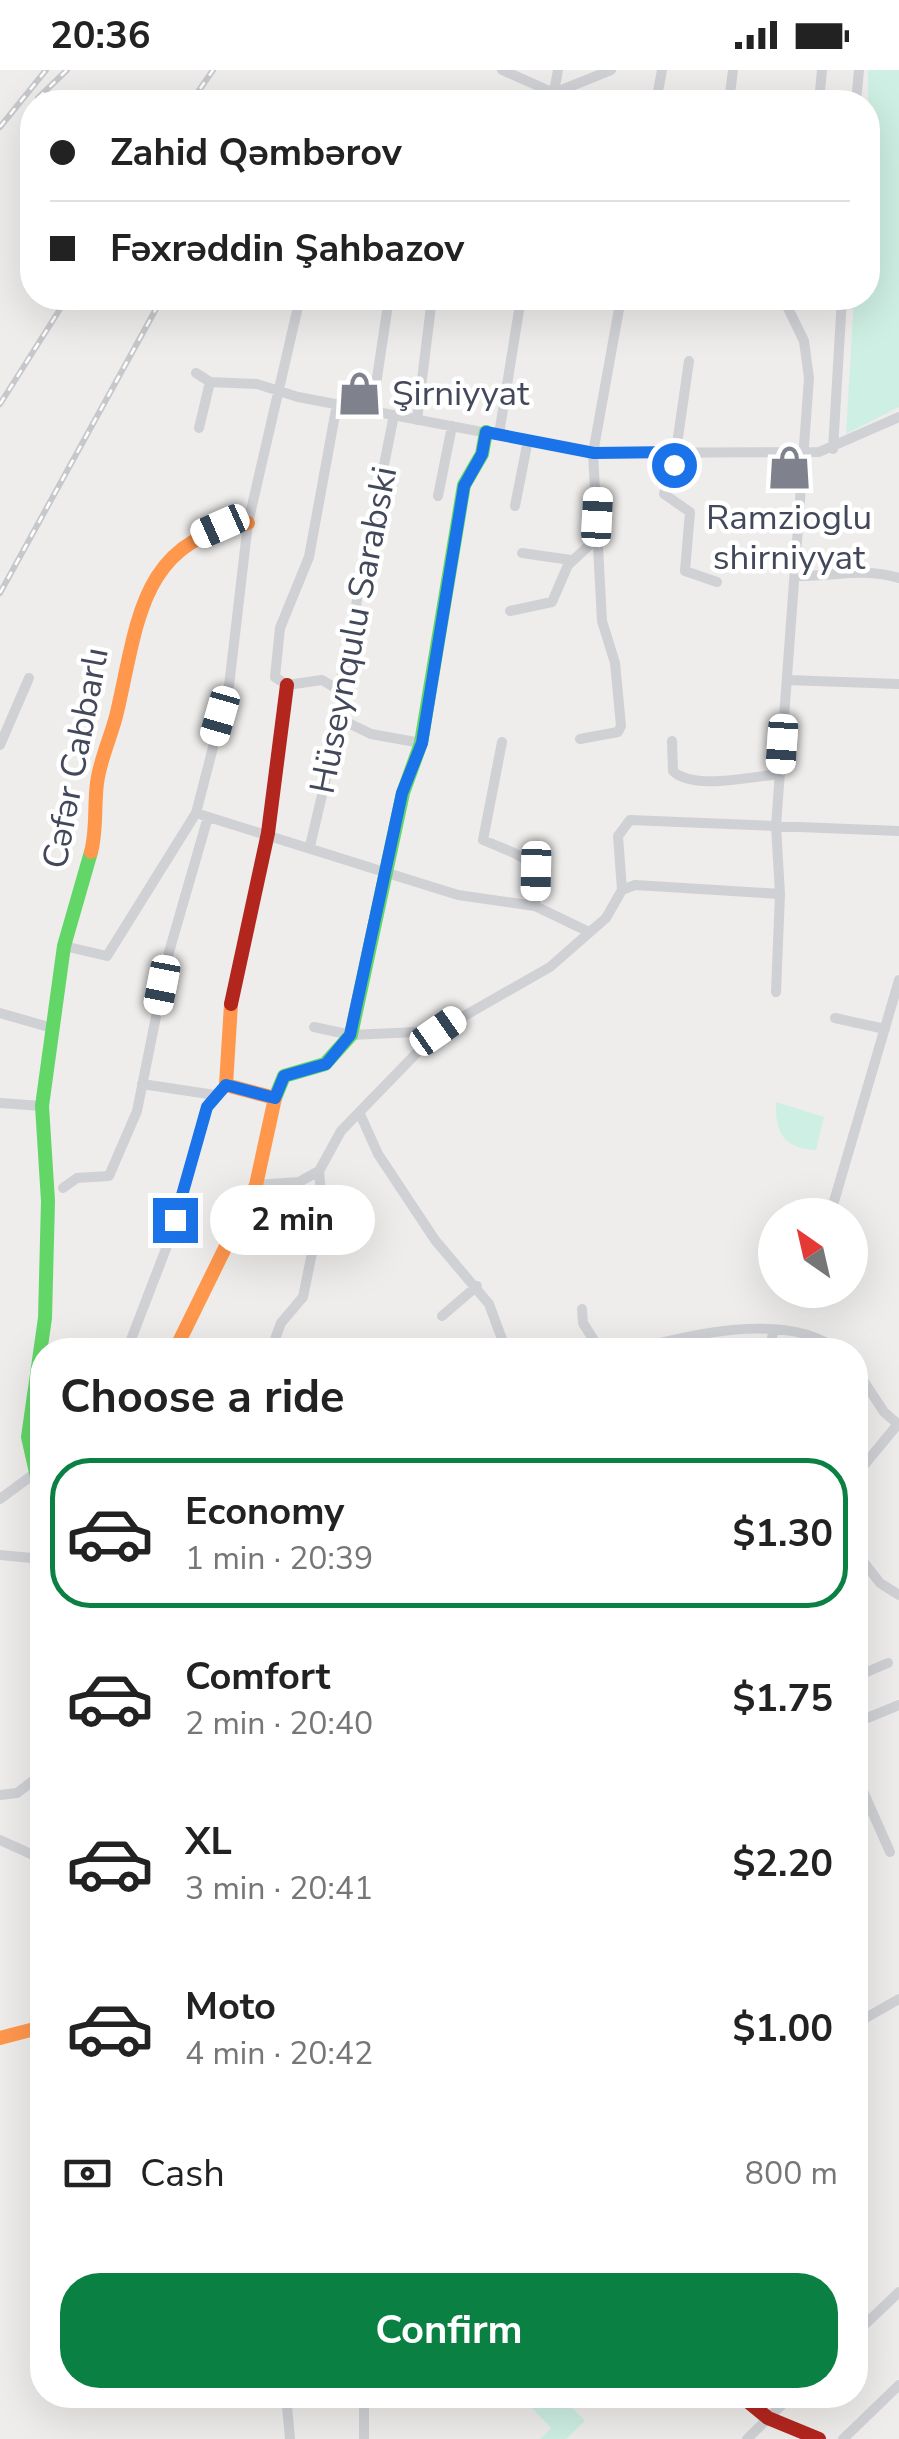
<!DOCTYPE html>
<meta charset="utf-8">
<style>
body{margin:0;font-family:"Nunito Sans",sans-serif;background:#f6f6f6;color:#222;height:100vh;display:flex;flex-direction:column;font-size:38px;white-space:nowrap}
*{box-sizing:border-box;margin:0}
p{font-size:32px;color:#767676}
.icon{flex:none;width:55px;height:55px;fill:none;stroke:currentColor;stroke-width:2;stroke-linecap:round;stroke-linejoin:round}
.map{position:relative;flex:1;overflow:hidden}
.panel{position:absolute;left:30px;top:1268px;width:838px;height:1070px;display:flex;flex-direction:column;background:#fff;border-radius:40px;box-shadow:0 10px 40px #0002}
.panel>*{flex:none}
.guide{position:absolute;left:20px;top:20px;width:860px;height:220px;border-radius:40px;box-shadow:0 10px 40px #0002;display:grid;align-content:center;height:220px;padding:0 30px;background:#fff}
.needle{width:65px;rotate:326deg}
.buttons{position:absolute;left:758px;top:1128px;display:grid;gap:20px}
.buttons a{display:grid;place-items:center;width:110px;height:110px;border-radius:50%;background:#fff;box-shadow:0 10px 40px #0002;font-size:50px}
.end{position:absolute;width:45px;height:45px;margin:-22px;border:12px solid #1a73e8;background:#fff;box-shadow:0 0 0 5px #fff}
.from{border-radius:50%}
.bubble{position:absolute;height:70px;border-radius:35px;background:#fff;box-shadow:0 10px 40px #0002;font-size:32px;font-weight:700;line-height:70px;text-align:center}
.car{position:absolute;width:30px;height:60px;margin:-30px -15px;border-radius:12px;box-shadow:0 0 8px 2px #0007;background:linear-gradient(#fff 24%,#345 0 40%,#fff 0 76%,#345 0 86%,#fff 0)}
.guide b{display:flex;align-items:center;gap:35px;height:95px;font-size:38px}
.guide b+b{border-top:2px solid #e0e0e0}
.guide i{width:25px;height:25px;background:#222}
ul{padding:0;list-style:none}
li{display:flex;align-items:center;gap:30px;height:150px;margin:0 20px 15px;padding:0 10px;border:5px solid transparent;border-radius:40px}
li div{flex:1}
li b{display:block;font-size:38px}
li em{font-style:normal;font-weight:700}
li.on{border-color:#0b8043}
li>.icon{width:90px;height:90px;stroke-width:1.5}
h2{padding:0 30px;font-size:45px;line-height:120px}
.pay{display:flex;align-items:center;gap:25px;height:110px;padding:0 30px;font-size:38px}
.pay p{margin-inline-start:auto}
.cta{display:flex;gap:20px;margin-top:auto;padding:20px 30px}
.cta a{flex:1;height:115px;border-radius:40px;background:#0b8043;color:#fff;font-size:40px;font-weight:700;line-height:115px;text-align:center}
.status{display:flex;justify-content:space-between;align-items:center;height:70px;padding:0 50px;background:#fff;direction:ltr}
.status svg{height:28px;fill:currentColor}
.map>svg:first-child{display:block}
.green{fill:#ceefe3}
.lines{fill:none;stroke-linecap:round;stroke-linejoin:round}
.street{stroke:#cfd1d5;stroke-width:10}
.fast{stroke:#63d668;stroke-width:14}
.slow{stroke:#ff974d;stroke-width:14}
.jam{stroke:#b3261e;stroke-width:14}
.rail-casing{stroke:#c7c8cb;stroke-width:6}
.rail{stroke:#fff;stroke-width:2.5;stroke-dasharray:8;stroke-linecap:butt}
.route{stroke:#1a73e8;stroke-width:12}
.labels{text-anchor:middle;stroke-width:9;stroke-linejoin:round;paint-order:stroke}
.poi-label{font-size:35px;fill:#43495a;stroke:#fff;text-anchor:start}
.street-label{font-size:35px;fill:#43495a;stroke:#fff}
</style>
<div class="status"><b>20:36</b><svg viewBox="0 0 49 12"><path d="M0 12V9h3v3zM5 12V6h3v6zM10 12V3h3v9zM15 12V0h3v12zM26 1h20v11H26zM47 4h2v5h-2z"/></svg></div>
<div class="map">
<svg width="899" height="2369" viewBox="0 0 899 2369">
<rect width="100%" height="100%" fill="#eeedec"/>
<path class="green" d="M868 0H899V337L846 364 854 228H868Z
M776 1032 824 1047 816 1080C784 1078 775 1064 776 1032Z
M519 2325H560L585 2351 566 2369H540L551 2358Z"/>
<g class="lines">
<path class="street" d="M502 0 554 23 611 0
M552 32 558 0
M656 32 662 0
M729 32 733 0
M819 32 822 0
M856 32 859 0
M689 291 674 395 664 424 690 442 685 501 717 512
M196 303 210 312 257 314 298 327 593 383 819 382 899 347
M337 334 309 487 280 558 275 607 287 615 322 610 339 620
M372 341 389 228
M417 350 432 228
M199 358 210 312
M499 364 521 228
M833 379 842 228
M438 426 452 356
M515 436 528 370
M522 483 571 490
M795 506C836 507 860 497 899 508
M510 541 552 532 568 495 596 469
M787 610 899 614
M340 649 371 664 421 673
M580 669 618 662 621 656 615 593 602 551 593 383 621 228
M672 671 673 701C693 721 754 706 780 704
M502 672 483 770C527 789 536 785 535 836
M0 675 29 608
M202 745 458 825 535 836 589 862
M310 776 340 649 339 620 394 345
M622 820 618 766 630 750 899 761
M64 876 107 886 196 743 229 616 248 453 300 228
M776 922 780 824 776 756 809 308 804 271 783 228
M0 943 52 958
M835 948 885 959
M314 957 351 965 438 961
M142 1014 215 1025
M0 1033 42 1036
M360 1044 378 1084 435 1170 489 1234 506 1280
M256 1115 299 1112 319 1101 341 1061 438 961 550 897 606 848 622 820 635 815 780 824
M63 1118 77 1108 109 1106 137 1041 169 882 208 747
M830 1145 899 910
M807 1221 808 1220
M582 1239 583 1253 600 1280
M442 1246 477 1216
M127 1280 167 1176 207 1037 226 1015
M271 1280 281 1253 303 1227 322 1134 319 1101
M634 1280C690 1264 788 1241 837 1280
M770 1280 773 1262
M855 1298 884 1342 899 1355
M855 1406 898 1354
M0 1429 42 1398
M855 1481 880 1513 899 1525
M0 1485 42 1489
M855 1607 888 1593
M855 1653 899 1635
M855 1703 890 1782
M0 1725 17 1723 42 1704
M0 1770 42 1789
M855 1954 899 1929
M855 2264 899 2222
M286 2325 290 2369
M364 2369V2325
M747 2369 792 2325
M843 2369 899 2315"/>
<path class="fast" d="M275 1028 284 1006 325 994 351 965 403 723 421 673 464 415 482 384 486 362
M42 1429 28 1367 45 1248 48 1131 42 1036 64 876 91 782"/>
<path class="slow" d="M91 782C97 760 94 736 97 713 100 688 113 663 118 638 138 551 141 469 248 453
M175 1280 256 1115 275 1028 226 1015 231 934
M0 1968 42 1957"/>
<path class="jam" d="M231 934 268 763 287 615
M740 2325 768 2348 819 2369"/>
<defs>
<path id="rail" d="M38 28 67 0
M191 32 213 0
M0 57 46 0
M0 334 67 228
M0 523 162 228"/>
</defs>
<use href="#rail" class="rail-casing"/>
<use href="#rail" class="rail"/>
</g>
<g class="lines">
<path class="route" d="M175 1150 207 1037 226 1015 275 1028 284 1006 326 994 350 965 402 723 422 673 464 416 482 384 486 362 594 383 674 382V395"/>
</g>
<defs>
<symbol id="shop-bare" viewBox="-9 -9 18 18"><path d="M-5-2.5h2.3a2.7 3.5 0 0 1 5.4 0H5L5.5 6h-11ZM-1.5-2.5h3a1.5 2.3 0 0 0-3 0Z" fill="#7f828d" stroke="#fff" stroke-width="2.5" paint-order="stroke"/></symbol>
</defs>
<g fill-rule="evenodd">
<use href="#shop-bare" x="328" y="292" width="63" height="63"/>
<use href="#shop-bare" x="758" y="366" width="63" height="63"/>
</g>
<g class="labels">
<g class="poi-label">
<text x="392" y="335">Şirniyyat</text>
<text x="789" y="459" text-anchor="middle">Ramzioglu<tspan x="789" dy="40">shirniyyat</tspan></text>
</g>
<g class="street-label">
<text transform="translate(353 560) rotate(-79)" y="12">Hüseynqulu Sarabski</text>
<text transform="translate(75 688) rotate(-79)" y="12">Cəfər Cabbarlı</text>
</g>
</g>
</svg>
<div class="buttons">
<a><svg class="needle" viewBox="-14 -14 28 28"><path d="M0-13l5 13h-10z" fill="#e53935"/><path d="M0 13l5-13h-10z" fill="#767676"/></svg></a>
</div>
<i class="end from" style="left:674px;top:395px"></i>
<i class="end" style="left:175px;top:1150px"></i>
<div class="bubble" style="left:210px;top:1115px;width:165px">2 min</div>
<i class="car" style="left:597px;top:447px;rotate:3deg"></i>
<i class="car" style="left:220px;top:456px;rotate:246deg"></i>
<i class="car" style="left:220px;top:646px;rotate:196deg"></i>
<i class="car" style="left:782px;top:674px;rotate:184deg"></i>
<i class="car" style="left:536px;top:801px;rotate:181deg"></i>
<i class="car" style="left:162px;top:915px;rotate:191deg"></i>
<i class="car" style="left:438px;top:961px;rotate:55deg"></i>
<div class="guide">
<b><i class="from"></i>Zahid Qəmbərov</b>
<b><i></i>Fəxrəddin Şahbazov</b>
</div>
<section class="panel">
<h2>Choose a ride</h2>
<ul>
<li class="on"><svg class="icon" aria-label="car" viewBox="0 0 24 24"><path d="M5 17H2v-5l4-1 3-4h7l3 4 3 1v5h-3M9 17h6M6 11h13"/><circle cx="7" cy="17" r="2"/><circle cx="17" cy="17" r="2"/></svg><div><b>Economy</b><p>1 min · 20:39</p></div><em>$1.30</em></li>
<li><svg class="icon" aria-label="car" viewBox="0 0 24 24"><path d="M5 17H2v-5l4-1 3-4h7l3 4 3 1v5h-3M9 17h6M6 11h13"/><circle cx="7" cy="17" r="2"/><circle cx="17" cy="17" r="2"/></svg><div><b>Comfort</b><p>2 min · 20:40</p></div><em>$1.75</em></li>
<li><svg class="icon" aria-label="car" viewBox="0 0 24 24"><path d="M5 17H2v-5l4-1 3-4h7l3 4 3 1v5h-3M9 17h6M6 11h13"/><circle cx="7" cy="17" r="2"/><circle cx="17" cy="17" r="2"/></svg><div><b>XL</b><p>3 min · 20:41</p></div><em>$2.20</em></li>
<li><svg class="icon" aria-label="car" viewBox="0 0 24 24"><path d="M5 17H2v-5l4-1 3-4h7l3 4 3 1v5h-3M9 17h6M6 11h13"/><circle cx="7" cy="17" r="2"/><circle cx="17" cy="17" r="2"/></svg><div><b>Moto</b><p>4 min · 20:42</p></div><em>$1.00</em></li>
</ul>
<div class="pay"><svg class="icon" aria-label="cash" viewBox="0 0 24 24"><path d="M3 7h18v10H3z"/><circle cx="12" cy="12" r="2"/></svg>Cash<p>800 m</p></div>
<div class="cta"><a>Confirm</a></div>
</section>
</div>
